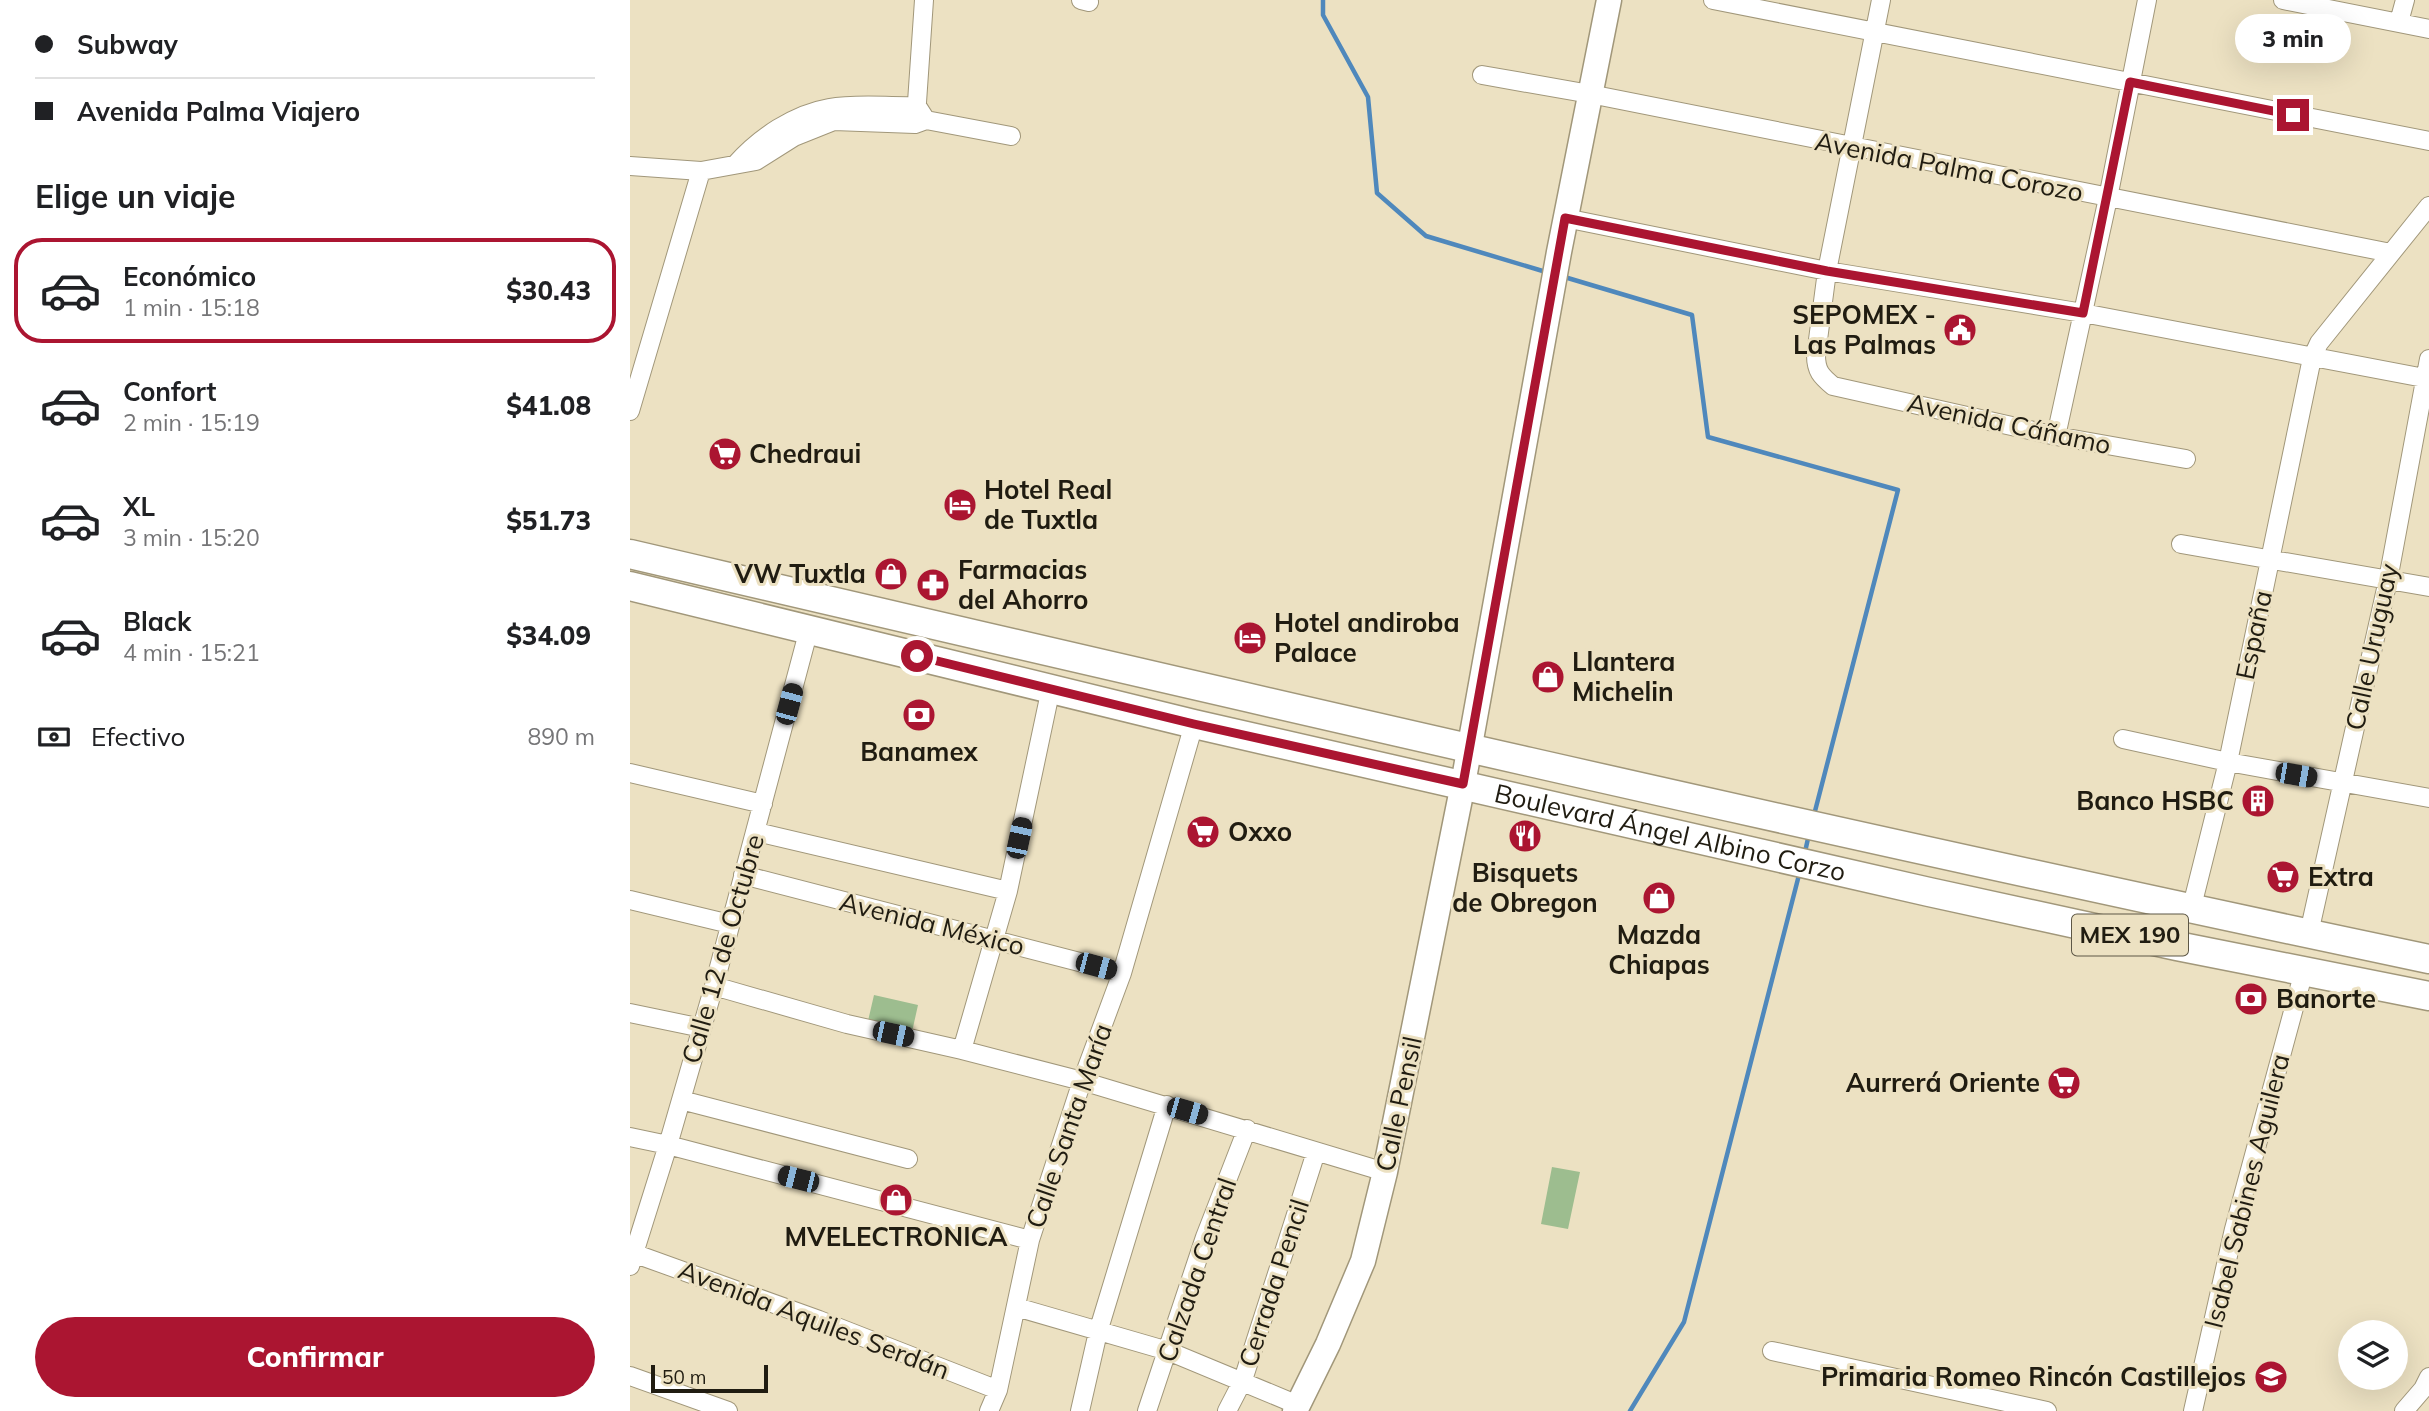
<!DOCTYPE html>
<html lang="es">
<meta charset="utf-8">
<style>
body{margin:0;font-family:Mulish,sans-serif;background:#f2f2f2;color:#202124;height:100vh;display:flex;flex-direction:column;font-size:26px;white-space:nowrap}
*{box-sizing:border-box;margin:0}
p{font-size:23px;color:#757577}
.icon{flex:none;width:38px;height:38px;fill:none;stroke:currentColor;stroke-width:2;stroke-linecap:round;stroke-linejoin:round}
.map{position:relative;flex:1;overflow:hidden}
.sheet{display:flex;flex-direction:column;background:#fff;width:630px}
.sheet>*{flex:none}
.guide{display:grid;align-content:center;height:154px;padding:0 35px;background:#fff}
.fabs{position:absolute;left:1708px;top:1320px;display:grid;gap:14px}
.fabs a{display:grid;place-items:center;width:70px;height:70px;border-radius:50%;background:#fff;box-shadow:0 7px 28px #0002;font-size:35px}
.scale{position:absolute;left:21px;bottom:18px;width:117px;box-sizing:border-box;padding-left:7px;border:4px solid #201c11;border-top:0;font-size:19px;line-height:24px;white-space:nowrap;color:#201c11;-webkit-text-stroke:5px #ece1c2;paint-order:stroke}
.end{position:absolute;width:32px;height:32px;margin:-16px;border:9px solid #ab1531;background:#fff;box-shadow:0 0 0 4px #fff}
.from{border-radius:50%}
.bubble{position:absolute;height:49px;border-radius:24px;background:#fff;box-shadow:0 7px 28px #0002;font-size:23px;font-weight:800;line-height:49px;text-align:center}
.car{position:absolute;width:21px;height:42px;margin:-21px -10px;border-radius:9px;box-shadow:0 0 5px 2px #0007;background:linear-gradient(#222 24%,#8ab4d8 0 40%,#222 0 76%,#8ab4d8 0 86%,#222 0)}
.guide b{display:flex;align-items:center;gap:24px;height:66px;font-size:26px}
.guide b+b{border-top:2px solid #e0e0e0}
.guide i{width:18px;height:18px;background:#202124}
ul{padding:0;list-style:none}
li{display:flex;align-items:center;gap:21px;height:105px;margin:0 14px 10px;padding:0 21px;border:4px solid transparent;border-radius:28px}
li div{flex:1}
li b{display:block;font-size:26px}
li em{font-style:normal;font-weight:800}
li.on{border-color:#ab1531}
li>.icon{width:63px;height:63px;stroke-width:1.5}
h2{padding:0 35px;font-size:32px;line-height:84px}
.pay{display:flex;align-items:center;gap:18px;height:77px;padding:0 35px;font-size:26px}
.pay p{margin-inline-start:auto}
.action{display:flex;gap:14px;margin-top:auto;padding:14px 35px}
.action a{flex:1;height:80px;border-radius:42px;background:#ab1531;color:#fff;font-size:28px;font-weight:800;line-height:80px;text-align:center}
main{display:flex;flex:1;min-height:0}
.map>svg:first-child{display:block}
.green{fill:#9dbd8f}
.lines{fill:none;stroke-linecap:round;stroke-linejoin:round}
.stream{stroke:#4f88bc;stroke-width:4.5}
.street-casing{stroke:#a1977a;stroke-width:20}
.secondary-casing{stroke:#a1977a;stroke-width:27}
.primary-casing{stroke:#a1977a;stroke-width:31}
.street{stroke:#fff;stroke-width:18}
.secondary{stroke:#fff;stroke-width:24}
.primary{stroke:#fff;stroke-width:28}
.route{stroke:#ab1531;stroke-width:9}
.labels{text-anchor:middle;stroke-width:6;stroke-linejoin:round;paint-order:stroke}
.shield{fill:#ece1c2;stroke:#5d5746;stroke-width:2}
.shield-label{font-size:24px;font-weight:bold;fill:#201c11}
.street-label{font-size:26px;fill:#201c11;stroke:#ece1c2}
.poi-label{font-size:26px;font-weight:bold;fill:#201c11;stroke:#ece1c2;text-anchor:start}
</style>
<main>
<section class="sheet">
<div class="guide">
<b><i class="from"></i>Subway</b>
<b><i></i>Avenida Palma Viajero</b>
</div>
<h2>Elige un viaje</h2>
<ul>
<li class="on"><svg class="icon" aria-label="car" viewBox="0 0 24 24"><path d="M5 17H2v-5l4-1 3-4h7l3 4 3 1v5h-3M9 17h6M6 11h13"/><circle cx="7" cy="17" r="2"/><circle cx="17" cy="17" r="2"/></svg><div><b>Económico</b><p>1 min · 15:18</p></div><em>$30.43</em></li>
<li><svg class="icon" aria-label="car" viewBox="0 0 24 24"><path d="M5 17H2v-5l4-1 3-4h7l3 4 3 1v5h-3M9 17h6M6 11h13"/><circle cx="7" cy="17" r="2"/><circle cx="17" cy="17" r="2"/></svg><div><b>Confort</b><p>2 min · 15:19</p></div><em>$41.08</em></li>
<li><svg class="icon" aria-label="car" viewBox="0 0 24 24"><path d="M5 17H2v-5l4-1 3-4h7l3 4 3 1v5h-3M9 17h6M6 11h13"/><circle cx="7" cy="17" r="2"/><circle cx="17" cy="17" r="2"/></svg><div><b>XL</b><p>3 min · 15:20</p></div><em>$51.73</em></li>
<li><svg class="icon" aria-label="car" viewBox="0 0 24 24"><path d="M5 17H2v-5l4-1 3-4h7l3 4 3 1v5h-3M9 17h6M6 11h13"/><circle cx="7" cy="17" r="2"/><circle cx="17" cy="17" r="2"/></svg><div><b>Black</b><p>4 min · 15:21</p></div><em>$34.09</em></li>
</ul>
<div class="pay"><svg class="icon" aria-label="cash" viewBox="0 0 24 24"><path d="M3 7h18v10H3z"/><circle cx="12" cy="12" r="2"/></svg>Efectivo<p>890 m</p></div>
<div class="action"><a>Confirmar</a></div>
</section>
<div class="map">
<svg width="1799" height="1411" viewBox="0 0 1799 1411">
<rect width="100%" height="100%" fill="#ece1c2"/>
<path class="green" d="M244 995 288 1005 282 1032 238 1021Z
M922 1167 950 1172 938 1229 911 1224Z"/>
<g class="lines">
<path class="stream" d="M693 0V15L738 97 747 193 796 236 916 272
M931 276 1062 315 1078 437 1268 490 1184 815
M1175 852 1179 834
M1000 1411 1054 1322 1170 871"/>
<defs>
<path id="street" d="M451 0 459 2
M1083 0 1799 141
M1251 0 1197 271 1186 355C1186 371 1191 376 1203 386L1426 436 1556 459
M1653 0 1799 29
M1769 22 1775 0
M852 75 960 94 1761 253
M286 117 294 0
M106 164C129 138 164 114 199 108 227 103 258 107 287 106L296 120
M0 166 71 171 126 161 164 137 204 121 285 124 296 120 381 136
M935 218 1197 271 1453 313 1799 379
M0 411 71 171
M1426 436 1478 198 1517 0
M1551 544 1799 587
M1493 739 1598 762 1799 798
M0 773 133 804
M127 832 378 891
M113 875 492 973
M0 900 100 924
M1561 910 1598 762 1682 358 1689 343 1799 206
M1679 933 1758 580 1799 359
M84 986 217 1024 332 1050 452 1081 755 1172
M0 1013 72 1028
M332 1050 378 891 421 688
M51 1100 278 1159
M0 1137 38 1145 400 1240
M0 1252 189 1320 368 1390
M0 1266 38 1145 84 986 179 629
M386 1307 538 1351 668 1405
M1142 1351 1417 1411
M0 1376 98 1411
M359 1411 368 1390 400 1240 452 1081 492 973 564 724
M450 1411 468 1332 537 1105
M517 1411 575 1237 617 1129
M597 1411 613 1380 686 1152
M1563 1411 1604 1229 1674 971
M1774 1411 1793 1389 1799 1377"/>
<path id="secondary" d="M665 1411 698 1344 733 1261 755 1172 833 784 929 252 979 0"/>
<g id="primary">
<path d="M0 554C599 694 1198 833 1799 959"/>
<path id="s1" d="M0 586 564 724 1299 892 1547 946 1799 996"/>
</g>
</defs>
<use href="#street" class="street-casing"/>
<use href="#secondary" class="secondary-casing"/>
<use href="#primary" class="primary-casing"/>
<use href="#street" class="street"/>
<use href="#secondary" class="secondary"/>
<use href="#primary" class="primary"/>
</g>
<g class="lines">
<path class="route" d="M287 656 564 724 833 784 935 218 1197 271 1453 313 1500 82 1663 115"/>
</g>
<defs>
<symbol id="civic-disc" viewBox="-11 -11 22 22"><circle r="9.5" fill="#ab1531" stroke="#ece1c2"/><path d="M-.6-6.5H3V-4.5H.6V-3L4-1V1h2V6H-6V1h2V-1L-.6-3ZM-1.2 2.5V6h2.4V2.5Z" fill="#fff"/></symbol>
<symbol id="supermarket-disc" viewBox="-11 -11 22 22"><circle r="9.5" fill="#ab1531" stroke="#ece1c2"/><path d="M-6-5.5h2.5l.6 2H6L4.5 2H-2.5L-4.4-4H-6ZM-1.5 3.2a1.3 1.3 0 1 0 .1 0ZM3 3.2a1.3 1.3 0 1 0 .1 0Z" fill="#fff"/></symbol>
<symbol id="hotel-disc" viewBox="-11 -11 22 22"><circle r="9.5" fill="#ab1531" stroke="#ece1c2"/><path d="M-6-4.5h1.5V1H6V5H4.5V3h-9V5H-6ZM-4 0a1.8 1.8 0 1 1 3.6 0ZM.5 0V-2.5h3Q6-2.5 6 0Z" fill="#fff"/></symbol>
<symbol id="shop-disc" viewBox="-11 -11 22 22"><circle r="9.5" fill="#ab1531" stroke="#ece1c2"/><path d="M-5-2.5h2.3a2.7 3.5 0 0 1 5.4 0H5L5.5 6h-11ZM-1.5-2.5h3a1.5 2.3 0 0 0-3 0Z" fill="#fff"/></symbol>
<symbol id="pharmacy-disc" viewBox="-11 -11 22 22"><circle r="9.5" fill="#ab1531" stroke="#ece1c2"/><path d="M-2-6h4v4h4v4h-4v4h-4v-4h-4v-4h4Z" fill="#fff"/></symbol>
<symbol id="bank-disc" viewBox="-11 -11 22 22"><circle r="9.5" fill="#ab1531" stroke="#ece1c2"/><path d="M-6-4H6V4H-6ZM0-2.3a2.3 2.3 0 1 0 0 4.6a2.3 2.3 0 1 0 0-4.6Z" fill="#fff"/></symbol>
<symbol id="building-disc" viewBox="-11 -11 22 22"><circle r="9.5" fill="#ab1531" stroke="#ece1c2"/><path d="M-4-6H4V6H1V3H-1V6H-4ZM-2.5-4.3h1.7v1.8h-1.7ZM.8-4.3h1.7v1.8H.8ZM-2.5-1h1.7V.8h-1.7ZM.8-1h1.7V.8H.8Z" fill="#fff"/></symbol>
<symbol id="restaurant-disc" viewBox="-11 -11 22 22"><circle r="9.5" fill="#ab1531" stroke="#ece1c2"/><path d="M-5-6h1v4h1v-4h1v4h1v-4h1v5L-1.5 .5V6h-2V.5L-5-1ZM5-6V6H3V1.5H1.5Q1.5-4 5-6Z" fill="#fff"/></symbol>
<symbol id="school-disc" viewBox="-11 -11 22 22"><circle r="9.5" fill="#ab1531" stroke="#ece1c2"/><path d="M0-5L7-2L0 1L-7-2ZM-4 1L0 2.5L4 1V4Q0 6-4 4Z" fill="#fff"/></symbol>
</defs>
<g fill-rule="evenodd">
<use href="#civic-disc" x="1311" y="311" width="38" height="38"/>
<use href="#supermarket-disc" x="76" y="435" width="38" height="38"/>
<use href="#hotel-disc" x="311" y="486" width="38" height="38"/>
<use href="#shop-disc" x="242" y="555" width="38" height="38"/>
<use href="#pharmacy-disc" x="284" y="566" width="38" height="38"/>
<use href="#hotel-disc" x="601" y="619" width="38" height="38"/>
<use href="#shop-disc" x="899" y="658" width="38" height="38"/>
<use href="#bank-disc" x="270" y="696" width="38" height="38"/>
<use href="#building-disc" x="1609" y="782" width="38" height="38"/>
<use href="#supermarket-disc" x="554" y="813" width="38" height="38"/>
<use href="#restaurant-disc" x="876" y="817" width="38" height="38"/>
<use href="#supermarket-disc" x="1634" y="858" width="38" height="38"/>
<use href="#shop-disc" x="1010" y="879" width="38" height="38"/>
<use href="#bank-disc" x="1602" y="980" width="38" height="38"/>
<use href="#supermarket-disc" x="1415" y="1064" width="38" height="38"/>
<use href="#shop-disc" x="247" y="1181" width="38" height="38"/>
<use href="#school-disc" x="1622" y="1358" width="38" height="38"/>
</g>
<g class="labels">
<rect class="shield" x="1442" y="914.5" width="116" height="41" rx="5"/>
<g class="shield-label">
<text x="1500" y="943">MEX 190</text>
</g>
<g class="street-label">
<text transform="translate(1319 167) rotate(11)" y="9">Avenida Palma Corozo</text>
<text transform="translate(1379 424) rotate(12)" y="9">Avenida Cáñamo</text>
<text transform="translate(1624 635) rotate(-78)" y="9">España</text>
<text transform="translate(1742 647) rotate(-78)" y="9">Calle Uruguay</text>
<text dy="9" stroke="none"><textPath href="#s1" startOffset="1069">Boulevard Ángel Albino Corzo</textPath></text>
<text transform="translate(302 924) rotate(14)" y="9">Avenida México</text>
<text transform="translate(93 949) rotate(-74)" y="9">Calle 12 de Octubre</text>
<text transform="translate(769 1104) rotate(-78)" y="9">Calle Pensil</text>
<text transform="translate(439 1126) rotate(-71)" y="9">Calle Santa María</text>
<text transform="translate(1617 1191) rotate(-76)" y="9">Isabel Sabines Aguilera</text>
<text transform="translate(567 1270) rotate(-71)" y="9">Calzada Central</text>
<text transform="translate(644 1283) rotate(-72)" y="9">Cerrada Pencil</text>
<text transform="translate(184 1320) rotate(21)" y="9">Avenida Aquiles Serdán</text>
</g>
<g class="poi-label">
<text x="1306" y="324" text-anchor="end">SEPOMEX -<tspan x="1306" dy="30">Las Palmas</tspan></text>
<text x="119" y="463">Chedraui</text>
<text x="354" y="499">Hotel Real<tspan x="354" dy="30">de Tuxtla</tspan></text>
<text x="328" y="579">Farmacias<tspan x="328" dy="30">del Ahorro</tspan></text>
<text x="236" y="583" text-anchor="end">VW Tuxtla</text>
<text x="644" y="632">Hotel andiroba<tspan x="644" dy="30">Palace</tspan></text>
<text x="942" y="671">Llantera<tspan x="942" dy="30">Michelin</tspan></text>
<text x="289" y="761" text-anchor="middle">Banamex</text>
<text x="1604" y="810" text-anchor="end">Banco HSBC</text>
<text x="598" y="841">Oxxo</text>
<text x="895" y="882" text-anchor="middle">Bisquets<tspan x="895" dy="30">de Obregon</tspan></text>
<text x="1678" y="886">Extra</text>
<text x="1029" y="944" text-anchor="middle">Mazda<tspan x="1029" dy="30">Chiapas</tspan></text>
<text x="1646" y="1008">Banorte</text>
<text x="1410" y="1092" text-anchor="end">Aurrerá Oriente</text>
<text x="266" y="1246" text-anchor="middle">MVELECTRONICA</text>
<text x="1616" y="1386" text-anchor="end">Primaria Romeo Rincón Castillejos</text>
</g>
</g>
</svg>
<div class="fabs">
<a><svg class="icon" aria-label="layers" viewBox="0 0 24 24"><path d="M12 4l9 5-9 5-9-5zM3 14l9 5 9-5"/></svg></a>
</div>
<div class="scale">50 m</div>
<i class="end from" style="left:287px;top:656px"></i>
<i class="end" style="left:1663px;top:115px"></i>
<div class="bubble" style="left:1605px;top:14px;width:116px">3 min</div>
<i class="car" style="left:159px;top:704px;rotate:15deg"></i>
<i class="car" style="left:1666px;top:775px;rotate:100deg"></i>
<i class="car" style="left:389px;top:838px;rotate:12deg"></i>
<i class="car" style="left:466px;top:966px;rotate:105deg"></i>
<i class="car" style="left:263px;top:1034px;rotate:102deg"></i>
<i class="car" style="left:557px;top:1111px;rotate:106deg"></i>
<i class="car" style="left:168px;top:1179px;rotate:284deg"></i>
</div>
</main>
